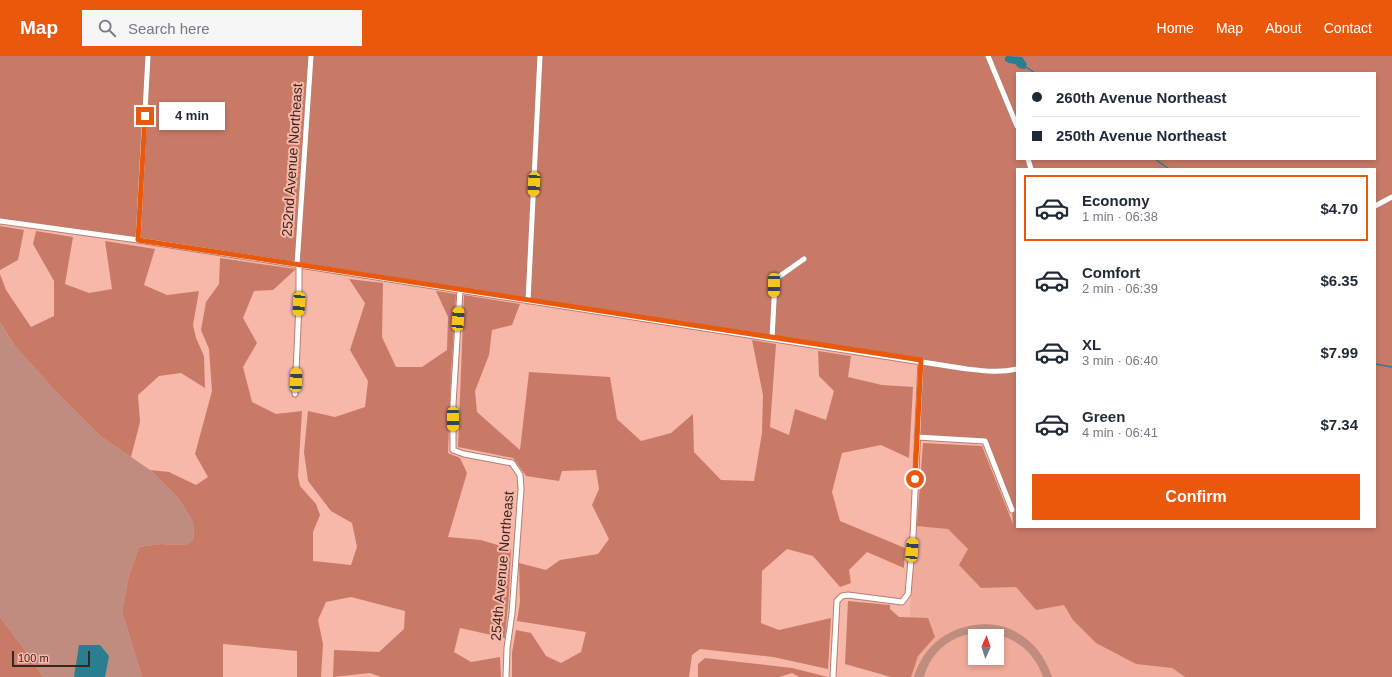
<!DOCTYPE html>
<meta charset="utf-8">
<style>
body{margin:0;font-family:Arial,sans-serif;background:#f6f6f7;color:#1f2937;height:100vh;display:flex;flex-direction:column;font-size:15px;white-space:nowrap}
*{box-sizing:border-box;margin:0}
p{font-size:13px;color:#747a83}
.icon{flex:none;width:22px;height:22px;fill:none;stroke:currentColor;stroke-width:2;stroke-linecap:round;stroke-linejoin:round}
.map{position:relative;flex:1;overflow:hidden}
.panel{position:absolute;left:1016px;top:112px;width:360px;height:360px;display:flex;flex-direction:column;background:#fff;border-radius:0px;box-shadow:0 2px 6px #0003}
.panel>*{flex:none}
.guide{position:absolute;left:1016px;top:16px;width:360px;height:88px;border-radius:0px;box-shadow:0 2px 6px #0003;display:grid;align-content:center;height:88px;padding:0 16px;background:#fff}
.needle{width:26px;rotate:3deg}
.buttons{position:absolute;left:968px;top:573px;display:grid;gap:8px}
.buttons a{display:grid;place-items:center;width:36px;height:36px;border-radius:0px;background:#fff;box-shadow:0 2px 6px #0003;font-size:20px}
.scale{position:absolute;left:12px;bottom:10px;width:78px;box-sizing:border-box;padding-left:4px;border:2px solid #3b231e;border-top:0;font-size:11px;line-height:14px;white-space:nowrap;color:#3b231e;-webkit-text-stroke:3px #f7b8a9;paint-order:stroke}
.end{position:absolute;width:18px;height:18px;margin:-9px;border:5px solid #ea580c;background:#fff;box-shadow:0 0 0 2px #fff}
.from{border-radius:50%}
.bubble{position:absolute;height:28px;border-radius:0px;background:#fff;box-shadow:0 2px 6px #0003;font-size:13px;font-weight:600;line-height:28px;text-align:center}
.car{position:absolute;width:12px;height:24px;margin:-12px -6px;border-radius:5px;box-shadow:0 0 3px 1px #0007;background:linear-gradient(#f5c518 24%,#345 0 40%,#f5c518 0 76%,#345 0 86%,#f5c518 0)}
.guide b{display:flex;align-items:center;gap:14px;height:38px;font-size:15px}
.guide b+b{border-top:1px solid #e0e1e3}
.guide i{width:10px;height:10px;background:#1f2937}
ul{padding:7px 0 0;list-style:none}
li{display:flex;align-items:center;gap:12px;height:66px;margin:0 8px 6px;padding:0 8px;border:2px solid transparent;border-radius:0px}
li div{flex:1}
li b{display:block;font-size:15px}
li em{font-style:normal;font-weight:600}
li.on{border-color:#ea580c}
li>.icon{width:36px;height:36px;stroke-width:1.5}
.cta{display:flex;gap:8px;margin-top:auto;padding:8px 16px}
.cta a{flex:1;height:46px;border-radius:0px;background:#ea580c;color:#fff;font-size:16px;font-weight:600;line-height:46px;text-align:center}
header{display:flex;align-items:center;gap:24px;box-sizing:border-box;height:56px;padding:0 20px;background:#ea580c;color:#fff}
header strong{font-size:19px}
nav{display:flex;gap:22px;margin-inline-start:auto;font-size:14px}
.search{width:280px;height:36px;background:#f6f6f7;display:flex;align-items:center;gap:10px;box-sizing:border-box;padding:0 14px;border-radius:0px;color:#747a83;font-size:15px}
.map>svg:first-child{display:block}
.built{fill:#f0ab9a;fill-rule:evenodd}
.green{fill:#bf8c7f}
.forest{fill:#c97a67;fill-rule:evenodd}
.water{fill:#297f90}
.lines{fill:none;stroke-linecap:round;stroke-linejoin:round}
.stream{stroke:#297f90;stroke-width:1.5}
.minor-casing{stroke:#b87e70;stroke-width:7}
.minor{stroke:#fff;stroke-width:5}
.route{stroke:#ea580c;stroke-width:5}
.labels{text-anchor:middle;stroke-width:4;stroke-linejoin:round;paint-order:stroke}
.street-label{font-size:14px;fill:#3b231e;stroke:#f7b8a9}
</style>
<header>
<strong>Map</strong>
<div class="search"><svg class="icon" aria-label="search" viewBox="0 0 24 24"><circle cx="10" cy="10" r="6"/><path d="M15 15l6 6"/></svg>Search here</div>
<nav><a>Home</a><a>Map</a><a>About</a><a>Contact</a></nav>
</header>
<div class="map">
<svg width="1392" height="621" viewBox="0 0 1392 621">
<rect width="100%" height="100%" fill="#f7b8a9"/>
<path class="built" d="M923 387 982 390 1014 470 1136 608 1172 612 1185 621H905ZM975 580H997V602H975Z"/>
<path class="green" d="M0 266 14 289 59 339 99 379 150 414 179 443 193 466 194 483 186 489 160 488 139 491 129 519 122 555 142 621H43L30 601 0 561Z
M985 568C1018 569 1042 590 1052 621H1043C1023 562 940 562 924 621H914C924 588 951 569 985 568Z"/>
<path class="forest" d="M0 0H1392V621H1185L1172 612 1136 608 1096 587 1073 564 1064 549 1036 554 1016 531 981 532 959 509 968 493 948 473 917 470 923 387 982 390 1013 468 1012 454 985 385 917 381 921 305 0 165ZM1017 17H1375V103H1017ZM1017 113H1375V471H1017Z
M0 170 24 174 18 204 0 214Z
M36 175 73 181 65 228 89 237 112 233 105 185 155 193 144 229 167 239 199 235 193 269 196 282 204 300 205 332 181 317 159 320 138 339 140 366 131 401 99 379 59 339 14 289 0 266V218L6 234 31 271 54 260V225L33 188Z
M220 202 296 213 273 234 254 235 243 262 257 287 243 311 252 346 276 358 302 355 298 420 300 430 316 448 320 459 313 476V505L351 509 357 491 352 467 331 455 308 425 304 396 308 355 335 361 365 351 368 325 350 294 365 247 349 223 383 227 382 281 396 311H422L447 294 448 261 436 235 456 238 451 320 448 397 460 402 467 417 448 481 481 484 511 493 509 538 505 582 460 572 454 596 471 606 500 601 501 621H381L370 617 333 621 334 594 379 596 404 573 405 555 351 541 326 546 318 564 323 588 321 621H297V595L223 588V621H142L122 555 129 519 139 491 160 488 186 489 194 483 193 466 179 443 150 414 169 416 196 429 208 421 195 398 212 335 209 293 201 274 206 246 219 228Z
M464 239 520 248 512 269 492 274 489 299 475 335 477 356 520 394 529 316 610 321 617 363 641 385 671 377 693 358 694 396 721 424 754 425 762 377 763 339 752 284 776 288 770 371 789 379 795 353 826 364 834 335 819 320 818 295 851 300 848 321 882 329 913 331 909 402 881 389 842 397 832 436 840 465 905 492 904 512 867 496 849 514 851 527 840 531 813 500 787 493 762 515 761 567 779 574 831 562 828 613 773 601 700 593 692 599 689 621H512V597L516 574 531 577 546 600 561 607 581 596 586 576 517 565 520 546 519 507 546 514 560 504 598 498 609 483 592 449 599 433 596 414 562 415 559 425 526 420 513 402 458 391Z
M848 545 890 549V553L899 561 928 562 935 581 918 600 911 621H891L845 608Z
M0 561 30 601 43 621H0Z
M705 602 792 612 828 621H799L792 617 779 621H698V608Z"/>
<path class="water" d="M1007 0 1022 1 1027 8 1025 13 1019 12 1015 8 1009 7 1005 5V1Z
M79 589H100L109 600 105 621H74Z"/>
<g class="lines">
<path class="stream" d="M1026 11 1035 17
M1155 103 1169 113
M1375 308 1392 311"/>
<defs>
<path id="minor" d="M988 0 1017 70
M1028 103 1031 113
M1375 150 1392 141
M0 165 138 184 967 313C984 315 1000 317 1017 313
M138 184 148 0
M297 209 311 0
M460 234 453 348V394L464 398 512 407 520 419 521 433 512 557 507 592 506 621
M528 245 540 0
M772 282 775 226 777 222 804 203
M295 338 299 248V209
M917 381 985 385 1012 454
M833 621 837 545 842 540 848 539 902 546 908 538 913 480 921 305"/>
</defs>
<use href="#minor" class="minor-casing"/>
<use href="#minor" class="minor"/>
</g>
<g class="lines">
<path class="route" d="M145 60 138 184 921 304 915 423"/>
</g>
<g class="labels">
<g class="street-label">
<text transform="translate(292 104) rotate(-86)" y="5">252nd Avenue Northeast</text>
<text transform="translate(502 510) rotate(-85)" y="5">254th Avenue Northeast</text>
</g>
</g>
</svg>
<div class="buttons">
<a><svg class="needle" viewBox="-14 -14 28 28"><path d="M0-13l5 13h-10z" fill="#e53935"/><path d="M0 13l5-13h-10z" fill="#747a83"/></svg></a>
</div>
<div class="scale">100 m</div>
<i class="end from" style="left:915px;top:423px"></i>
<i class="end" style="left:145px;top:60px"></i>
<div class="bubble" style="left:159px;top:46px;width:66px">4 min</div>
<i class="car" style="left:534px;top:128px;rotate:183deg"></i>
<i class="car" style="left:774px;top:229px;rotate:181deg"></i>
<i class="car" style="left:299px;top:248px;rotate:184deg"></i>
<i class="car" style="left:458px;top:263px;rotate:4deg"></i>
<i class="car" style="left:296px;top:324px;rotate:2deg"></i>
<i class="car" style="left:453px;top:363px;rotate:180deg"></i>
<i class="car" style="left:912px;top:494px;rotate:5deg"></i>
<div class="guide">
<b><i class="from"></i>260th Avenue Northeast</b>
<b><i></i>250th Avenue Northeast</b>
</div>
<section class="panel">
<ul>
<li class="on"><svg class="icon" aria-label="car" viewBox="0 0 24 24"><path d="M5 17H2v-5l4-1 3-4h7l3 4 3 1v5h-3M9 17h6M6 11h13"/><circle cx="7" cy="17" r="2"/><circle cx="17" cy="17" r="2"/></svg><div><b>Economy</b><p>1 min · 06:38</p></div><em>$4.70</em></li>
<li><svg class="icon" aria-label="car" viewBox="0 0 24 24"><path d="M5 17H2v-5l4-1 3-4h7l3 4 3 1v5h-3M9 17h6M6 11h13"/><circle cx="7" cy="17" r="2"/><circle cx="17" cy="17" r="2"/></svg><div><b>Comfort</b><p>2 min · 06:39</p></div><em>$6.35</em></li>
<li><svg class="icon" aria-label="car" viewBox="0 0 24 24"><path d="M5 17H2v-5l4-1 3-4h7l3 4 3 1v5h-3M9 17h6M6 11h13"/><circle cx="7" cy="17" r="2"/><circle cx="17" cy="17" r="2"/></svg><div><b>XL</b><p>3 min · 06:40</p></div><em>$7.99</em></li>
<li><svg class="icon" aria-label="car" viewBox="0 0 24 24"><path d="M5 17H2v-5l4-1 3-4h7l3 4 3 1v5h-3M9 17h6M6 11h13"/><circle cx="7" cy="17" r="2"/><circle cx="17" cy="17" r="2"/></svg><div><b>Green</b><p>4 min · 06:41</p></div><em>$7.34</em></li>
</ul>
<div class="cta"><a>Confirm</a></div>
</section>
</div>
